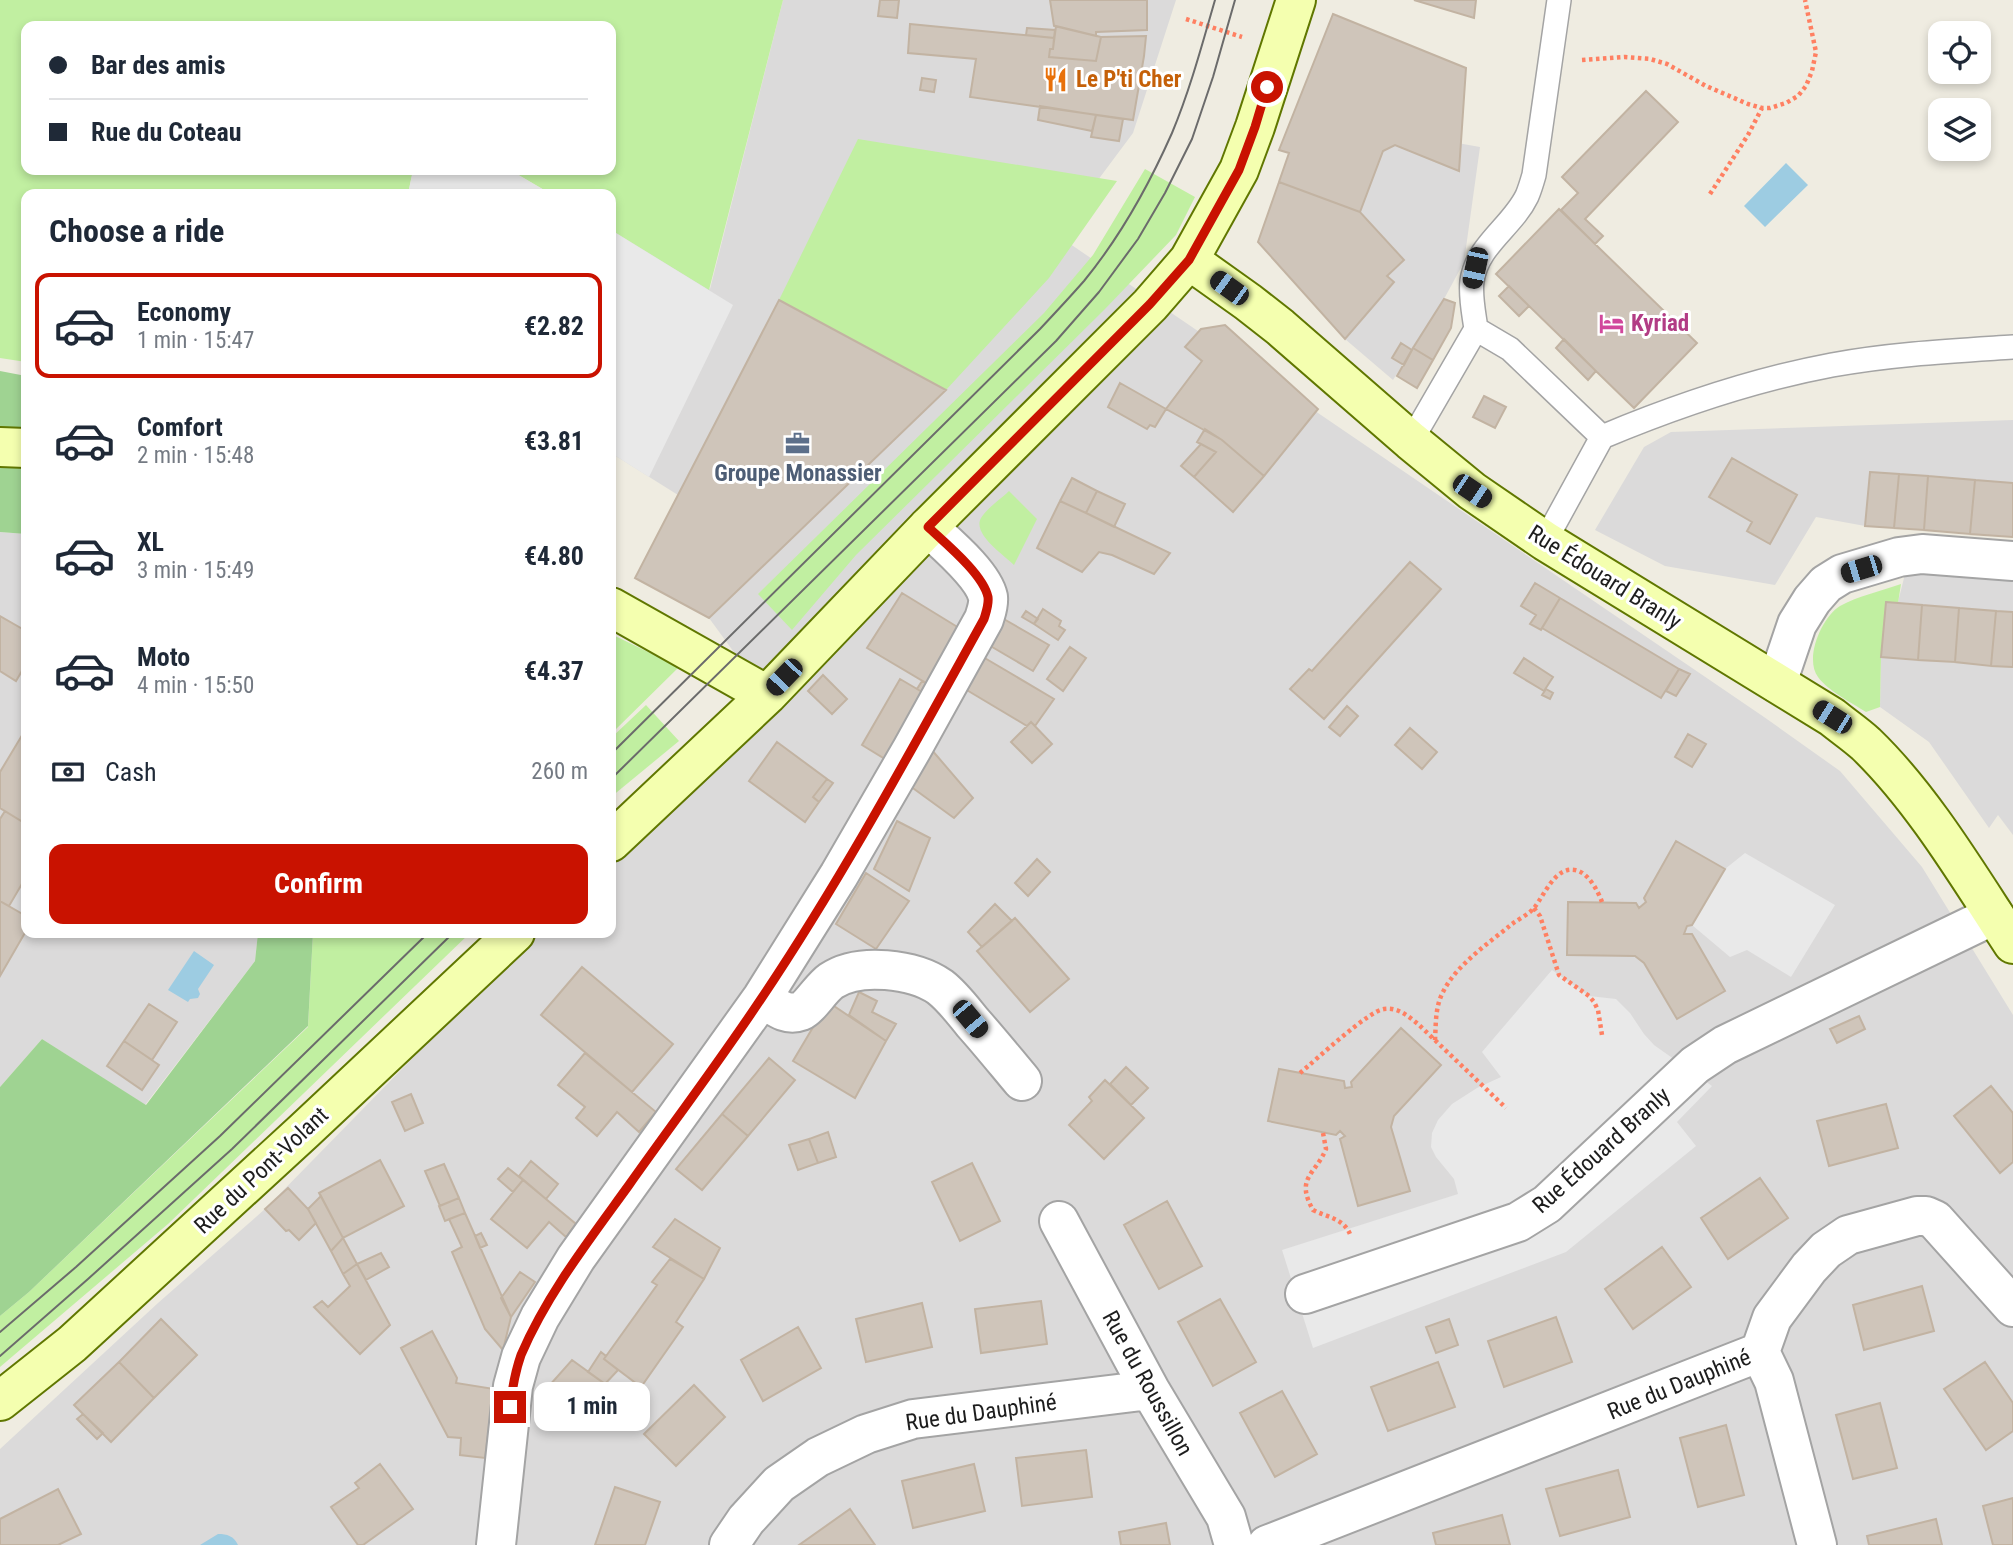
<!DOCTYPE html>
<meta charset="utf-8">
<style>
body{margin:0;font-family:"Roboto Condensed",sans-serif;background:#f6f6f7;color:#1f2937;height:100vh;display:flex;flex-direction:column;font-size:26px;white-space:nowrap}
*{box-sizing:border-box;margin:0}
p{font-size:23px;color:#747a83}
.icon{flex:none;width:38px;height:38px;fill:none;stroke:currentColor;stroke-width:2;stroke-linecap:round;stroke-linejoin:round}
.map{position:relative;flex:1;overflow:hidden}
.sheet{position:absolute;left:21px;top:189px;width:595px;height:749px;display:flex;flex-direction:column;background:#fff;border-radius:14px;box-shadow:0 4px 10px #0003}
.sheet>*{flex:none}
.banner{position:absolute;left:21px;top:21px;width:595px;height:154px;border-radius:14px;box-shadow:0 4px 10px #0003;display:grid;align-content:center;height:154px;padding:0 28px;background:#fff}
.controls{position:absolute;left:1928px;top:21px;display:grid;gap:14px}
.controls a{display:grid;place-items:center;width:63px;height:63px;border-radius:14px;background:#fff;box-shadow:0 4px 10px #0003;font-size:35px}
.end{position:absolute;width:32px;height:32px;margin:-16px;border:9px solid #c91200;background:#fff;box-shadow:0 0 0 4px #fff}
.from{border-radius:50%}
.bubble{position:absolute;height:49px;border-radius:14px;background:#fff;box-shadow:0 4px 10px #0003;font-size:23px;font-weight:700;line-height:49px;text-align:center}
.car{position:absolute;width:21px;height:42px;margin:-21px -10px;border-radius:9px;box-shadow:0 0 5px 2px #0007;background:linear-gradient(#222 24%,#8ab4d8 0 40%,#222 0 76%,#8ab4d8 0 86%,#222 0)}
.banner b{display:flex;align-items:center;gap:24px;height:66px;font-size:26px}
.banner b+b{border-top:2px solid #e0e1e3}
.banner i{width:18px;height:18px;background:#1f2937}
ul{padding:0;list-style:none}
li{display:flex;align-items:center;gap:21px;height:105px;margin:0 14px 10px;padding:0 14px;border:4px solid transparent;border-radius:14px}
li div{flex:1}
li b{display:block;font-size:26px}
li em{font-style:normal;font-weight:700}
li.active{border-color:#c91200}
li>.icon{width:63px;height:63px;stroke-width:1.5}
h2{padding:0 28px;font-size:32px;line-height:84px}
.pay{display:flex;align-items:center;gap:18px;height:77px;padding:0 28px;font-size:26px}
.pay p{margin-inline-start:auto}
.cta{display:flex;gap:14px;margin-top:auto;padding:14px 28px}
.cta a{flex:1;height:80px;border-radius:14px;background:#c91200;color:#fff;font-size:28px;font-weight:700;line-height:80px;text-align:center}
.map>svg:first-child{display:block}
.residential{fill:#dbdada}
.grass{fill:#c1efa1}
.forest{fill:#9fd392}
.parking{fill:#e9e9e9}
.water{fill:#9dcce2}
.building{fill:#cfc5ba;stroke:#c2b3a2;stroke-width:2}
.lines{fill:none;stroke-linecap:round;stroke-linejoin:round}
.lane-casing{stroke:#a4a4a4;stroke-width:26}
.street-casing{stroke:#a4a4a4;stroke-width:42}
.secondary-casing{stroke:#607700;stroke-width:42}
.path{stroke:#ff8062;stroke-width:4.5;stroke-dasharray:3.5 3.5;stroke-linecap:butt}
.lane{stroke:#fff;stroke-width:23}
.street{stroke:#fff;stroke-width:38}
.secondary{stroke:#f4ffaf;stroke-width:38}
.tram{stroke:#6b6b6b;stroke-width:2}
.route{stroke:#c91200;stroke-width:9}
.labels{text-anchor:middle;stroke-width:6;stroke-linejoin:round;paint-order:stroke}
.food-label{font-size:23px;font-weight:bold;fill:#c56008;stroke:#fff;text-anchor:start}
.hotel-label{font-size:23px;font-weight:bold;fill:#b23c85;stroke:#fff;text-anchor:start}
.service-label{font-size:23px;font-weight:bold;fill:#4e5e75;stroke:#fff}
.street-label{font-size:23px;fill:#1d1d1d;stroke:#fff}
</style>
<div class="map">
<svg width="2013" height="1545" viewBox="0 0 2013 1545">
<rect width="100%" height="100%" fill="#efece1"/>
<path class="residential" d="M783 0H1176L1133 133 1057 235 1764 717 1840 771 1922 867 2013 1015V1545H0V1449L158 1303 265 1209 535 933H611V855L766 696 709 618 635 578 678 495 611 453V230L710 289Z
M1294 114 1480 147 1464 262 1444 299 1393 380 1345 339 1258 242 1289 154 1279 150Z
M2013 420V537L1865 526 1816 517 1775 585 1665 566 1595 530 1644 447 1671 432Z
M0 532 26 534V933H258L255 961 145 1105 42 1039 0 1087Z
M1906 570 2013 577V835L1998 815 1989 828 1929 742 1880 707 1881 657 1886 602H1898Z"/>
<path class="grass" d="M0 0H783L709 290 611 230V194H551L510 170H611V26H26V170H413L408 194H26V362L0 358Z
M858 139 1117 181 1049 278 946 390 779 300Z
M1145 169 1195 197 1176 235 1105 309 856 555 792 630 758 594 1044 313 1093 255Z
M1009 491 1037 519 1014 565C1004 555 972 534 981 518 987 508 1001 499 1009 491Z
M1901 584 1898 603 1886 602 1881 657 1880 707 1866 712C1852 703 1827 690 1818 677 1804 658 1822 617 1840 606 1858 596 1881 591 1901 584Z
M611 634 679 667 611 734Z
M646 705 679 741 611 797V738Z
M313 933H470L168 1224 0 1367V1316L29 1292 308 1027Z"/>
<path class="forest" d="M0 371 26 376V534L0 532Z
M258 933H313L308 1026 29 1292 0 1316V1087L42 1039 146 1105 255 961Z"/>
<path class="parking" d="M413 170H510L551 194H408Z
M611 230 733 305 649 477 611 453Z
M1745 853 1835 905 1791 977 1747 950 1730 957 1692 925 1725 869Z
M1552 970 1589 996 1616 999 1630 1013 1644 1034 1654 1045 1712 1086 1677 1122 1696 1146 1566 1252 1313 1348 1282 1250 1458 1194 1454 1179 1436 1157 1431 1147 1432 1133 1438 1120 1452 1104 1477 1088 1501 1077 1482 1052Z"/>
<path class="water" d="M1786 163 1808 185 1765 227 1744 206Z
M194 951 214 965 198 989 200 994 198 998 190 999 188 1002 168 990Z
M218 1534C227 1534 234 1536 238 1545H200Z"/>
<path class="building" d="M880 0H899L897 18 878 16Z
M1050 0H1147V30L1096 32V36L1054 26Z
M1414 0H1476L1474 18Z
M1333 14 1466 68 1459 171 1395 145 1383 151 1360 212 1279 182 1289 153 1279 150Z
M910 24 1054 38 1053 49H1050L1049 57 1096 61 1101 37 1146 36 1144 56 1133 120 970 97 976 59 908 53Z
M1056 26 1101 37 1096 61 1049 57 1050 49H1053Z
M1027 28 1055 30 1054 38 1026 35Z
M922 78 936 80 934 92 920 90Z
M1646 91 1678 122 1585 219 1603 236 1595 244 1561 210 1578 193 1562 177Z
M1040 106 1096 115 1092 131 1038 120Z
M1096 115 1123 119 1119 141 1091 137Z
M1279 182 1360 212 1404 260 1387 276 1394 282 1345 339 1258 242Z
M1559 209 1697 343 1634 408 1496 274Z
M1509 286 1529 306 1519 316 1499 296Z
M1444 299 1455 303 1451 328 1433 360 1413 348Z
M779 300 946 390 709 618 635 578Z
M1225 325 1318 409 1264 476 1222 440 1166 409 1202 361 1185 347 1201 329Z
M1564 339 1596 371 1588 380 1556 348Z
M1401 343 1412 350 1404 365 1392 358Z
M1413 348 1433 360 1417 388 1397 376Z
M1120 383 1166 409 1155 427 1150 425 1147 429 1108 407Z
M1484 396 1506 407 1495 428 1473 417Z
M1205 429 1222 440 1264 476 1233 512 1194 477 1216 452 1197 442Z
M1201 444 1216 452 1194 477 1181 466Z
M1732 458 1797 495 1770 544 1747 531 1752 522 1709 497Z
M1870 472 1899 474 1894 528 1865 526Z
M1899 474 1928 476 1924 530 1894 528Z
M1928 476 1975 480 1970 534 1924 530Z
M1072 478 1097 491 1086 513 1060 501Z
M1975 480 2013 483V537L1970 534Z
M1097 491 1125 504 1114 527 1086 513Z
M1060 501 1086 513 1170 553 1154 574 1112 555 1099 552 1082 572 1037 548Z
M1410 562 1441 589 1324 719 1290 689 1309 669 1312 671Z
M1535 583 1560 598 1541 630 1530 624 1536 615 1521 606Z
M902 593 964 631 933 687 867 648Z
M1560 598 1679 669 1661 698 1542 628Z
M1886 602 1922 605 1918 660 1881 657Z
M1922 605 1959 608 1955 662 1918 660Z
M1959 608 1996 611 1991 666 1955 662Z
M1043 609 1061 621 1059 626 1065 630 1058 640 1034 624Z
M1026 611 1038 619 1034 624 1022 617Z
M1996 611 2013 612V667L1991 666Z
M0 616 26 631V664L16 681 0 671Z
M1002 618 1049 645 1033 671 987 644Z
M1070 647 1086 658 1063 691 1047 679Z
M983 657 1054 699 1035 726 1031 722 1027 726 965 689Z
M1524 658 1553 677 1544 691 1514 673Z
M1679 669 1690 674 1676 696 1666 691Z
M823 675 847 699 832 714 808 691Z
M900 679 929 696 890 762 862 745Z
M922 681 933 687 929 696 917 689Z
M1546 689 1553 693 1550 699 1542 695Z
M1347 706 1358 716 1340 736 1329 727Z
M1031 722 1052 744 1032 763 1011 742Z
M1410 728 1437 752 1422 769 1395 745Z
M24 732 26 733V824L0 808V772Z
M1688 734 1706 744 1692 767 1675 757Z
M777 742 827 779 813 797 819 802 805 822 749 781Z
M931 749 973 798 954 818 910 786Z
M827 779 833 783 819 802 813 797Z
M5 811 26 824V877L9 906 0 901V819Z
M897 821 930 838 909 891 874 869Z
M1676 841 1725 869 1692 925 1687 926 1684 934H1692L1725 991 1677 1019 1644 963 1635 956 1567 955 1568 902 1636 903 1639 908 1646 902 1644 898Z
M1037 859 1050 872 1028 896 1015 883Z
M866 873 909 901 876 949 836 924Z
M0 901 26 916V931L0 976Z
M995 904 1012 921 982 947 968 932Z
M1015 918 1069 979 1030 1012 977 951Z
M582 967 673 1044 632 1092 541 1015Z
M859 992 877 1001 872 1012 896 1024 886 1041 849 1015Z
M828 1002 886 1041 855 1098 793 1061Z
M149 1004 177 1022 152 1060 124 1041Z
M1859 1016 1865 1029 1837 1043 1830 1029Z
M1401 1028 1441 1065 1394 1116 1391 1127 1410 1191 1358 1206 1340 1139 1345 1136 1340 1131 1336 1135 1268 1121 1279 1069 1344 1081 1345 1088 1352 1087 1351 1082Z
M124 1041 159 1065 142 1090 107 1066Z
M585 1053 656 1112 639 1132 617 1112 597 1136 576 1118 585 1107 558 1085Z
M769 1058 795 1080 748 1136 722 1114Z
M1126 1067 1148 1088 1131 1105 1110 1084Z
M1105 1080 1144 1118 1104 1159 1069 1125 1092 1101 1089 1097Z
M1991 1086 2013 1113V1162L2000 1173 1954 1116Z
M411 1094 423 1123 405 1131 392 1102Z
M1886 1104 1898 1148 1829 1166 1817 1121Z
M722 1114 748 1136 702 1190 676 1169Z
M828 1132 836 1157 818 1163 809 1139Z
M809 1139 818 1163 798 1170 789 1145Z
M380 1160 404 1206 343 1238 319 1193Z
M531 1161 558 1184 546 1199 519 1176Z
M972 1163 1000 1221 960 1241 932 1182Z
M444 1164 459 1198 440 1206 425 1171Z
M508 1168 523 1180 513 1192 498 1179Z
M1760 1178 1788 1218 1728 1259 1701 1218Z
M523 1180 576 1224 566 1237 549 1222 527 1248 491 1219Z
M288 1188 308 1209 316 1223 299 1240 289 1230 286 1231 265 1209Z
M321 1196 343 1238 331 1251 308 1209Z
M459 1198 465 1213 445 1221 439 1206Z
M1167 1201 1202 1266 1159 1289 1124 1225Z
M465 1213 511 1317 503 1350 485 1329 452 1252 462 1247 449 1219Z
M675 1219 720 1248 704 1279 653 1247Z
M481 1233 487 1245 480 1248 475 1236Z
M343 1238 357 1264 343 1274 331 1251Z
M1662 1247 1691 1287 1633 1329 1605 1289Z
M381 1253 389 1267 366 1280 357 1264Z
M670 1259 704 1279 676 1322 683 1327 641 1387 604 1359 657 1285 652 1282Z
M357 1264 390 1325 360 1354 314 1307 322 1301 328 1307 350 1286 343 1274Z
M520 1272 535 1282 511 1317 501 1298Z
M1922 1286 1934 1331 1864 1350 1853 1305Z
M1220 1299 1256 1362 1213 1386 1178 1322Z
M1041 1301 1047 1344 981 1353 975 1309Z
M922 1303 932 1347 866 1362 856 1319Z
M1556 1317 1572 1362 1504 1387 1488 1341Z
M161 1319 197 1355 154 1398 119 1362Z
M1449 1319 1458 1345 1436 1353 1426 1327Z
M798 1327 821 1368 763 1401 741 1360Z
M432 1331 457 1378 456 1383 494 1389 485 1458 460 1455 461 1438 448 1437 401 1348Z
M601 1352 606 1356 604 1359 618 1370 605 1384 588 1372Z
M572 1360 605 1384 578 1412 549 1386Z
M119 1362 154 1398 111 1442 74 1405Z
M1438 1362 1455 1407 1388 1431 1371 1387Z
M1985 1362 2013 1403V1431L1986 1450 1944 1389Z
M694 1385 725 1417 676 1466 644 1434Z
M1282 1391 1317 1454 1275 1477 1240 1413Z
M1880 1403 1897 1468 1853 1479 1836 1415Z
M83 1414 103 1433 97 1439 77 1419Z
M1726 1425 1744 1495 1698 1507 1680 1438Z
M1086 1450 1092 1497 1022 1506 1016 1458Z
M380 1464 413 1509 363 1545H358L331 1507 359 1488 355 1483Z
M974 1464 985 1511 913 1528 902 1481Z
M1618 1470 1630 1517 1560 1536 1546 1489Z
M615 1487 660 1502 645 1545H595Z
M58 1489 81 1534 58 1545H0V1519Z
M2013 1498V1545H1993L1983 1506Z
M850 1509 875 1545H799Z
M1502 1515 1510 1545H1436L1433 1533Z
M1936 1519 1942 1545H1869L1867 1536Z
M1166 1523 1170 1545H1121L1119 1532Z"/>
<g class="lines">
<defs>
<path id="lane" d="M1559 0 1534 175C1532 182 1530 189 1527 196 1512 227 1477 245 1472 281 1470 297 1474 314 1476 329L1510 349 1602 437C1676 406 1752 380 1832 365 1892 354 1952 351 2013 347
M1411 441 1476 329
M1545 541 1602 437"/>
<path id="street" d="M1777 683 1797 624 1812 600 1826 584 1842 574 1899 557 1922 554 2013 561
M762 998C774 1005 785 1017 801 1011 810 1007 821 988 831 981 859 962 914 969 940 987 953 997 963 1011 973 1023 990 1042 1006 1062 1022 1081
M1059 1221 1150 1390 1226 1517 1234 1545
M1305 1294 1518 1222 1547 1204 1695 1065 1725 1045 1994 915
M1760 1352 1772 1318 1809 1268 1826 1250 1848 1235 1917 1216H1926L1935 1220 2013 1307
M1760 1352 1774 1381 1817 1545
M496 1545 513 1386 521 1357 540 1317 576 1258 762 998 839 875 912 749 984 619C986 612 989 605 988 597 983 574 945 543 928 527
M729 1545 746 1520 779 1484 818 1457 866 1434 913 1419 1150 1390
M1267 1545 1760 1352"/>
<path id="secondary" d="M1189 260 1248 302 1280 327 1411 441 1472 491 1545 541 1832 717C1843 726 1855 734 1866 744 1923 799 1969 877 2013 944
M0 447 26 448
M611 607 767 695
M611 842 767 695 928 527 1150 305 1189 260 1239 170 1255 127 1296 0
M0 1401 72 1344 304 1131 515 933"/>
</defs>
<use href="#lane" class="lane-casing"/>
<use href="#street" class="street-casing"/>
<use href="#secondary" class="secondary-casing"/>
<path class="path" d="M1186 19 1242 37
M1582 60 1625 57 1650 59 1667 64 1706 86 1748 104 1762 108H1770L1786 103 1798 96 1806 86 1812 71 1816 52 1805 0
M1710 194 1748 135 1762 108
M1534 908 1540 916 1559 975 1589 996 1594 1002 1598 1010 1602 1035
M1435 1040C1436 1024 1435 1007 1443 992 1456 965 1489 943 1512 924 1519 919 1529 914 1534 908 1544 896 1555 866 1575 870 1588 872 1598 891 1602 902
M1300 1073C1316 1060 1368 1011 1384 1009 1398 1007 1408 1016 1418 1024L1506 1108
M1323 1133 1326 1149C1315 1175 1295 1178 1313 1210 1328 1218 1345 1218 1351 1237"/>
<use href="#lane" class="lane"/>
<use href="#street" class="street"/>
<use href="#secondary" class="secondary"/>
<path class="tram" d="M611 754 1040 329C1055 313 1070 297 1084 281 1120 237 1149 185 1172 133 1190 90 1202 45 1215 0
M611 779 1056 341 1099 292 1138 239 1165 193 1192 139 1213 77 1235 0
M0 1332 76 1267 220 1136 428 933
M0 1356 88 1279 232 1149 453 933"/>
</g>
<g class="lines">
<path class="route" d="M510 1407C512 1390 515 1372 521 1355 547 1294 590 1239 629 1185 673 1123 719 1062 761 999 843 877 913 747 984 619 986 612 989 605 988 597 983 574 945 543 928 527L1150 304 1189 260 1239 170 1255 127 1267 87"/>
</g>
<defs>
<symbol id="restaurant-bare" viewBox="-9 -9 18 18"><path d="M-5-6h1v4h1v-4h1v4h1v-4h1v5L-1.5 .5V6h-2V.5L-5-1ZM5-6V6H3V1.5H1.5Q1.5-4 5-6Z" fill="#e8710a" stroke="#fff" stroke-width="2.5" paint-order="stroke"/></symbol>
<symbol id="hotel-bare" viewBox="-9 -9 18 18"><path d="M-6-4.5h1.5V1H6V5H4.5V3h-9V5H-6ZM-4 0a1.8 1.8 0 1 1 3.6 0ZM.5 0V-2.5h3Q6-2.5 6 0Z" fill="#d1479c" stroke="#fff" stroke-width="2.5" paint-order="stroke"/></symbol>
<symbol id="office-bare" viewBox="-9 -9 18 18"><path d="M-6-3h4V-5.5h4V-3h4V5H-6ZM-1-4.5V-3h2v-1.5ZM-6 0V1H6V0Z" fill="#5c6f8a" stroke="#fff" stroke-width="2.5" paint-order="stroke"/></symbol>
</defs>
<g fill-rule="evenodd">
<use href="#restaurant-bare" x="1038" y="62" width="35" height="35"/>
<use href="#hotel-bare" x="1594" y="306" width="35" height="35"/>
<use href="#office-bare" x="780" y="426" width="35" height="35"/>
</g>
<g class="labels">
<g class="food-label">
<text x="1076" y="87">Le P'ti Cher</text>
</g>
<g class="hotel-label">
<text x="1631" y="331">Kyriad</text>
</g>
<g class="service-label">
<text x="798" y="481">Groupe Monassier</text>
</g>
<g class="street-label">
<text transform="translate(1605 577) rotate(32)" y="8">Rue Édouard Branly</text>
<text transform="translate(1601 1150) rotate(-42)" y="8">Rue Édouard Branly</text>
<text transform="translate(261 1170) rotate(-43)" y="8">Rue du Pont-Volant</text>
<text transform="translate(1148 1383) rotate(61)" y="8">Rue du Roussillon</text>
<text transform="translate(1679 1384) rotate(-22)" y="8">Rue du Dauphiné</text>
<text transform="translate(981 1412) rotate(-8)" y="8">Rue du Dauphiné</text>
</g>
</g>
</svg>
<div class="controls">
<a><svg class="icon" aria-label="locate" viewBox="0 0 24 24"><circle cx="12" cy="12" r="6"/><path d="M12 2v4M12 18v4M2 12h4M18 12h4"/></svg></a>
<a><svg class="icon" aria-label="layers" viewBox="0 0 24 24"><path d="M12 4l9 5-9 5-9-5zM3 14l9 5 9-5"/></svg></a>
</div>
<i class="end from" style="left:1267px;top:87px"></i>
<i class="end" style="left:510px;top:1407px"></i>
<div class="bubble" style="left:534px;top:1382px;width:116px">1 min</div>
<i class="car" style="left:1475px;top:268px;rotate:192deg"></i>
<i class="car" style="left:1229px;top:288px;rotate:306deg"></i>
<i class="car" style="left:1472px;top:491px;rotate:124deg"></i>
<i class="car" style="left:1861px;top:569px;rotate:253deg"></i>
<i class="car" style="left:784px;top:677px;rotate:224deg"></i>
<i class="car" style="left:1832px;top:717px;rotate:302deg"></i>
<i class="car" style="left:970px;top:1019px;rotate:140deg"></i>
<div class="banner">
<b><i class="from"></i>Bar des amis</b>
<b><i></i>Rue du Coteau</b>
</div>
<section class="sheet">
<h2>Choose a ride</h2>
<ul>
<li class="active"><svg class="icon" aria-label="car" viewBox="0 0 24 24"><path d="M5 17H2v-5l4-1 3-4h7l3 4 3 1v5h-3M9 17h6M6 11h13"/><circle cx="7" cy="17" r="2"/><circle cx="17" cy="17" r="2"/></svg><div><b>Economy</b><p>1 min · 15:47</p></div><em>€2.82</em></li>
<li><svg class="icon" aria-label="car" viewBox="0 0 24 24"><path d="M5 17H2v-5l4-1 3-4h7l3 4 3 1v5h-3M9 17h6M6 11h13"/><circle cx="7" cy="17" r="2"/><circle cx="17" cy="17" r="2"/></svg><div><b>Comfort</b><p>2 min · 15:48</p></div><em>€3.81</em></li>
<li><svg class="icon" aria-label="car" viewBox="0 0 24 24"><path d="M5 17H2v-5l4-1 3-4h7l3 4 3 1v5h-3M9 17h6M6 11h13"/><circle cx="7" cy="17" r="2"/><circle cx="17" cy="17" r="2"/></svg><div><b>XL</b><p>3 min · 15:49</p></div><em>€4.80</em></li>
<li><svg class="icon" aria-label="car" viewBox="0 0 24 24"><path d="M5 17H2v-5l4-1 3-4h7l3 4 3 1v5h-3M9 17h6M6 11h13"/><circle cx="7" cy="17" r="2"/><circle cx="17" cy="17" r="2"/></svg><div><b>Moto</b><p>4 min · 15:50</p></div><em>€4.37</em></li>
</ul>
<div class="pay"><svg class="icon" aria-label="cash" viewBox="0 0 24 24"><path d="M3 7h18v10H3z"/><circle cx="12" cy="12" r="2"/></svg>Cash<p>260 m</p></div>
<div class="cta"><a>Confirm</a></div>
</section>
</div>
